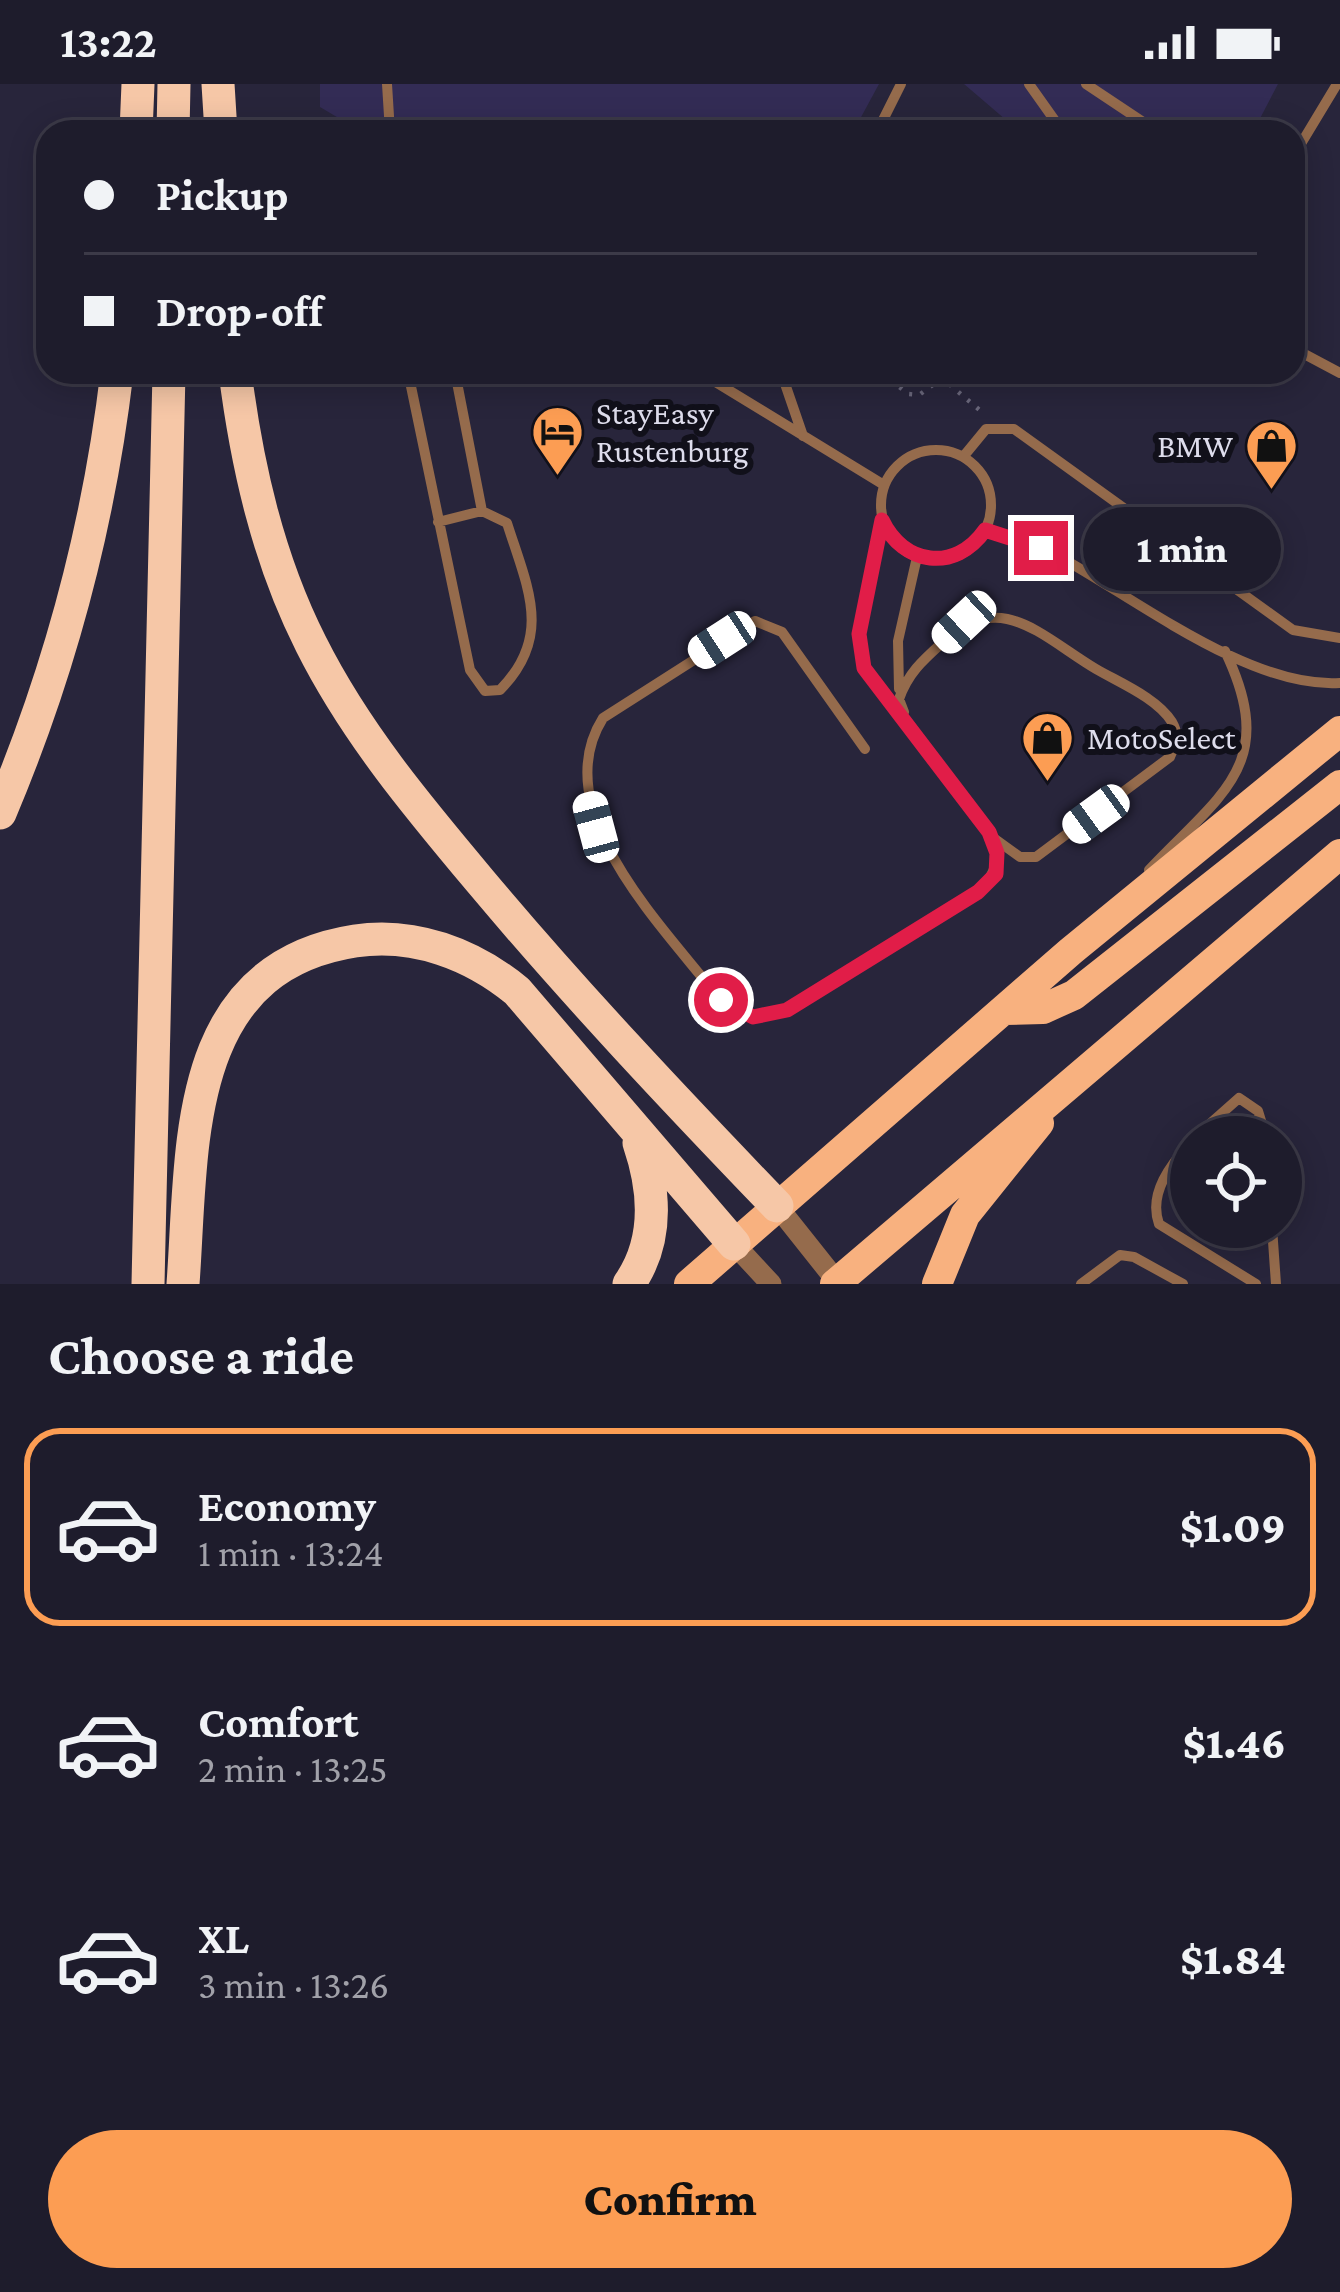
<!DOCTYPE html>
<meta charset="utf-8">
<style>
body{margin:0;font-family:"Crimson Pro",serif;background:#262534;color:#f1f3f6;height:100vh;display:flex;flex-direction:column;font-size:45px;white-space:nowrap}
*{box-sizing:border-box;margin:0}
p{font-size:39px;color:#a1a1a9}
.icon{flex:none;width:66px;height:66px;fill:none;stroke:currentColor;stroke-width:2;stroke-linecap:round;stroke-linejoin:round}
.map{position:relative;height:1200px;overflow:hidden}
.side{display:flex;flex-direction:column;background:#1e1c2c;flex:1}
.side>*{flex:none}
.hud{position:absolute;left:36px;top:36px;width:1269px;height:264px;border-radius:36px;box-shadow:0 6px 30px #0003,0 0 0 3px #3c3a48;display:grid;align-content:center;height:264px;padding:0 48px;background:#1e1c2c}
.fabs{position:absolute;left:1170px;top:1032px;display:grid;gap:24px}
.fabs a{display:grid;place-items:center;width:132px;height:132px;border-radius:50%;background:#1e1c2c;box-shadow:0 6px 30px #0003,0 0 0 3px #3c3a48;font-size:60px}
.end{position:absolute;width:54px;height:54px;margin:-27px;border:15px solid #e11d48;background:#fff;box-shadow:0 0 0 6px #fff}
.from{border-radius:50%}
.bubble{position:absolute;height:84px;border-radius:42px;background:#1e1c2c;box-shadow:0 6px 30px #0003,0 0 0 3px #3c3a48;font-size:39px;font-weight:800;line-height:84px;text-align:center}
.car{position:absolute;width:36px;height:72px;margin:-36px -18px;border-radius:15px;box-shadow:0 0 9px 3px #0007;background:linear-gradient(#fff 24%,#345 0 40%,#fff 0 76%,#345 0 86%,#fff 0)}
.hud b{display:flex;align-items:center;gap:42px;height:114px;font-size:45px}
.hud b+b{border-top:3px solid #3c3a48}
.hud i{width:30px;height:30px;background:#f1f3f6}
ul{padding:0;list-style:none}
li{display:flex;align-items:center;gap:36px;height:198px;margin:0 24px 18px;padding:0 24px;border:6px solid transparent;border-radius:36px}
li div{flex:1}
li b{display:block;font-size:45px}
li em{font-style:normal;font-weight:800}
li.active{border-color:#fc9d53}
li>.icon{width:108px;height:108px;stroke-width:1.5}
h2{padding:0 48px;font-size:54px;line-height:144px}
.cta{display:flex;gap:24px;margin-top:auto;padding:24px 48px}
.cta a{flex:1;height:138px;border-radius:72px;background:#fc9d53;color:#111;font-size:48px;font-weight:800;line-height:138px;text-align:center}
.status{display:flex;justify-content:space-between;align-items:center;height:84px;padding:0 60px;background:#1e1c2c;direction:ltr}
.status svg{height:33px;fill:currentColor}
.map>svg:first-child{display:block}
.green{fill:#332c55}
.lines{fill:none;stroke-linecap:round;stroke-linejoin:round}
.path{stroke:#6a677b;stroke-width:4.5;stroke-dasharray:3 9;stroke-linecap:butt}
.service{stroke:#956b4c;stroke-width:10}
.minor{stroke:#956b4c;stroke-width:21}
.primary{stroke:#f8b17f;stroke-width:30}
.trunk{stroke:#f6c7a7;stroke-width:33}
.route{stroke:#e11d48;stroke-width:15}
.labels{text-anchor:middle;stroke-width:12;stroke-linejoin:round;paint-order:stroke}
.poi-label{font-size:33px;fill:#deddec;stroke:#11101a;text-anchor:start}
</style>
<div class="status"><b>13:22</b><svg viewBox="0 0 49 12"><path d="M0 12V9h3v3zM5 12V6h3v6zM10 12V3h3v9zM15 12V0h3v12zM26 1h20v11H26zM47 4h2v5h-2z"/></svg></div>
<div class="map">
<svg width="1340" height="1200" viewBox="0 0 1340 1200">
<rect width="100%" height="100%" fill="#28253b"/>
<path class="green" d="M320 0H879L853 48H362L320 23Z
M964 0H1278L1253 48H1020Z"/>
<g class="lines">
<path class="path" d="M881 288 908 310 919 311 942 294 983 329"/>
<path class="service" d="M387 0 390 48
M1029 0 1063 48
M1086 0 1158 48
M877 48 901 0
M1293 73 1337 0
M1293 264 1340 289
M408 288 470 586 485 607 500 606C553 552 528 505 507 439L482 427 455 288
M699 288 884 401
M781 288 803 352
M881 421a55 55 0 1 1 110 0a55 55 0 1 1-110 0Z
M963 373 986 345H1014L1293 546 1340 554
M438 438 482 427
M985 447C1005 453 1028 457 1047 466 1128 508 1247 605 1340 599
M899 605 898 557 917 473
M904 628 899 615C908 589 923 576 943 558 1000 504 1041 552 1096 585 1120 599 1157 614 1172 638 1180 652 1176 659 1170 673L1036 773H1020L995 755
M865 665 782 548 755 537 603 634C544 728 666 845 721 917 745 932 760 937 787 926L978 808C998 788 1000 775 989 748L864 583 859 550 882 436
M1149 786C1223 708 1279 680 1225 567
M1195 1053 1239 1014 1258 1027 1266 1053
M1191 1058C1171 1080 1148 1109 1159 1140L1256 1200
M1272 1143 1276 1200
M1081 1200 1120 1171 1134 1173 1183 1200"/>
<path class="minor" d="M777 1122 839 1200
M734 1160 771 1200"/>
<path class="primary" d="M1004 926 1043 925 1074 911 1340 701
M689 1200 1071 867 1340 647
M835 1200 1340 770
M937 1200 965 1131 1039 1039"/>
<path class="trunk" d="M218 0 221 48
M136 48 138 0
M173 48 174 0
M235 288C247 382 268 475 311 560 355 648 418 723 481 798 575 910 675 1016 777 1122
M0 729C60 587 99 441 117 288
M148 1200 169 288
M183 1200C193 1065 180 884 355 857 414 848 472 870 517 907L734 1160
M629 1200C659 1157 655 1106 639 1059"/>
</g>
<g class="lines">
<path class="route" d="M721 916 753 933 787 926 978 808 996 790 997 769 989 748 864 584 859 550 882 436C903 481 955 489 985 446L1041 464"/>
</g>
<defs>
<symbol id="hotel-pin" viewBox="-11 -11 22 30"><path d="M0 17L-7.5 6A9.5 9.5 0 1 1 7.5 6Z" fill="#fc9d53" stroke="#11101a"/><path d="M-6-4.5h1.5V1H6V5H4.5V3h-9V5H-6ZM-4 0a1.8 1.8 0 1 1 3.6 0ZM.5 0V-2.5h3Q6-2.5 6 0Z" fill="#111"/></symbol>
<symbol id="shop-pin" viewBox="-11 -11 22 30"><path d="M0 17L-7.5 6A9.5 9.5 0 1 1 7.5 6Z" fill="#fc9d53" stroke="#11101a"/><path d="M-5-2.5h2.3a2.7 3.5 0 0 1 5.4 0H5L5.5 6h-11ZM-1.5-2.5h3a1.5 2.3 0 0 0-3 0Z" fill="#111"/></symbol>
</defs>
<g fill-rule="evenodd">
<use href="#hotel-pin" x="528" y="318" width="59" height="81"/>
<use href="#shop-pin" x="1242" y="332" width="59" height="81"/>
<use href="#shop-pin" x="1018" y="624" width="59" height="81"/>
</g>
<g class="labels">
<g class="poi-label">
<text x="596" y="340">StayEasy<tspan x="596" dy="38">Rustenburg</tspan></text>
<text x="1233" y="373" text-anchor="end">BMW</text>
<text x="1087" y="665">MotoSelect</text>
</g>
</g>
</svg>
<div class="fabs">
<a><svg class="icon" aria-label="locate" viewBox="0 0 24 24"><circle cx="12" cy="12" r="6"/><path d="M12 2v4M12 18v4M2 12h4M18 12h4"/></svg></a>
</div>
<i class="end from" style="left:721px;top:916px"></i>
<i class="end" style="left:1041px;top:464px"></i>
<div class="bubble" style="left:1083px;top:423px;width:198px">1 min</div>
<i class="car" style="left:964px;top:538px;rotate:227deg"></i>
<i class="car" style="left:722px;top:556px;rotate:237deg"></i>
<i class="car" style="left:1096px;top:730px;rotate:234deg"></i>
<i class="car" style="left:596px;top:743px;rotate:345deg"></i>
<div class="hud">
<b><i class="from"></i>Pickup</b>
<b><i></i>Drop-off</b>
</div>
</div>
<section class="side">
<h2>Choose a ride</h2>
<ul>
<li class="active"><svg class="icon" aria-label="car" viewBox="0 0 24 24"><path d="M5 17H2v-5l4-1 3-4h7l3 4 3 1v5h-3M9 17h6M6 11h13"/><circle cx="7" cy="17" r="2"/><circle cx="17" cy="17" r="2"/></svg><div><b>Economy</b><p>1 min · 13:24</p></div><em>$1.09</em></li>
<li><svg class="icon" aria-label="car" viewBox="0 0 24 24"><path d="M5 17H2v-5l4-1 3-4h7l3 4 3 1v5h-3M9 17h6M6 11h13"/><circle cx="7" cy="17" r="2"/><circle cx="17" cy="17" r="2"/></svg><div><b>Comfort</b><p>2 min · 13:25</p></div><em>$1.46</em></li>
<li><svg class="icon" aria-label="car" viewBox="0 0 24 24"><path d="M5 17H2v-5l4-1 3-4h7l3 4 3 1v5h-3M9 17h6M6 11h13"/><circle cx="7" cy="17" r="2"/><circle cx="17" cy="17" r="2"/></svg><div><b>XL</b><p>3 min · 13:26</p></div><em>$1.84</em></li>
</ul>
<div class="cta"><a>Confirm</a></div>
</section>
